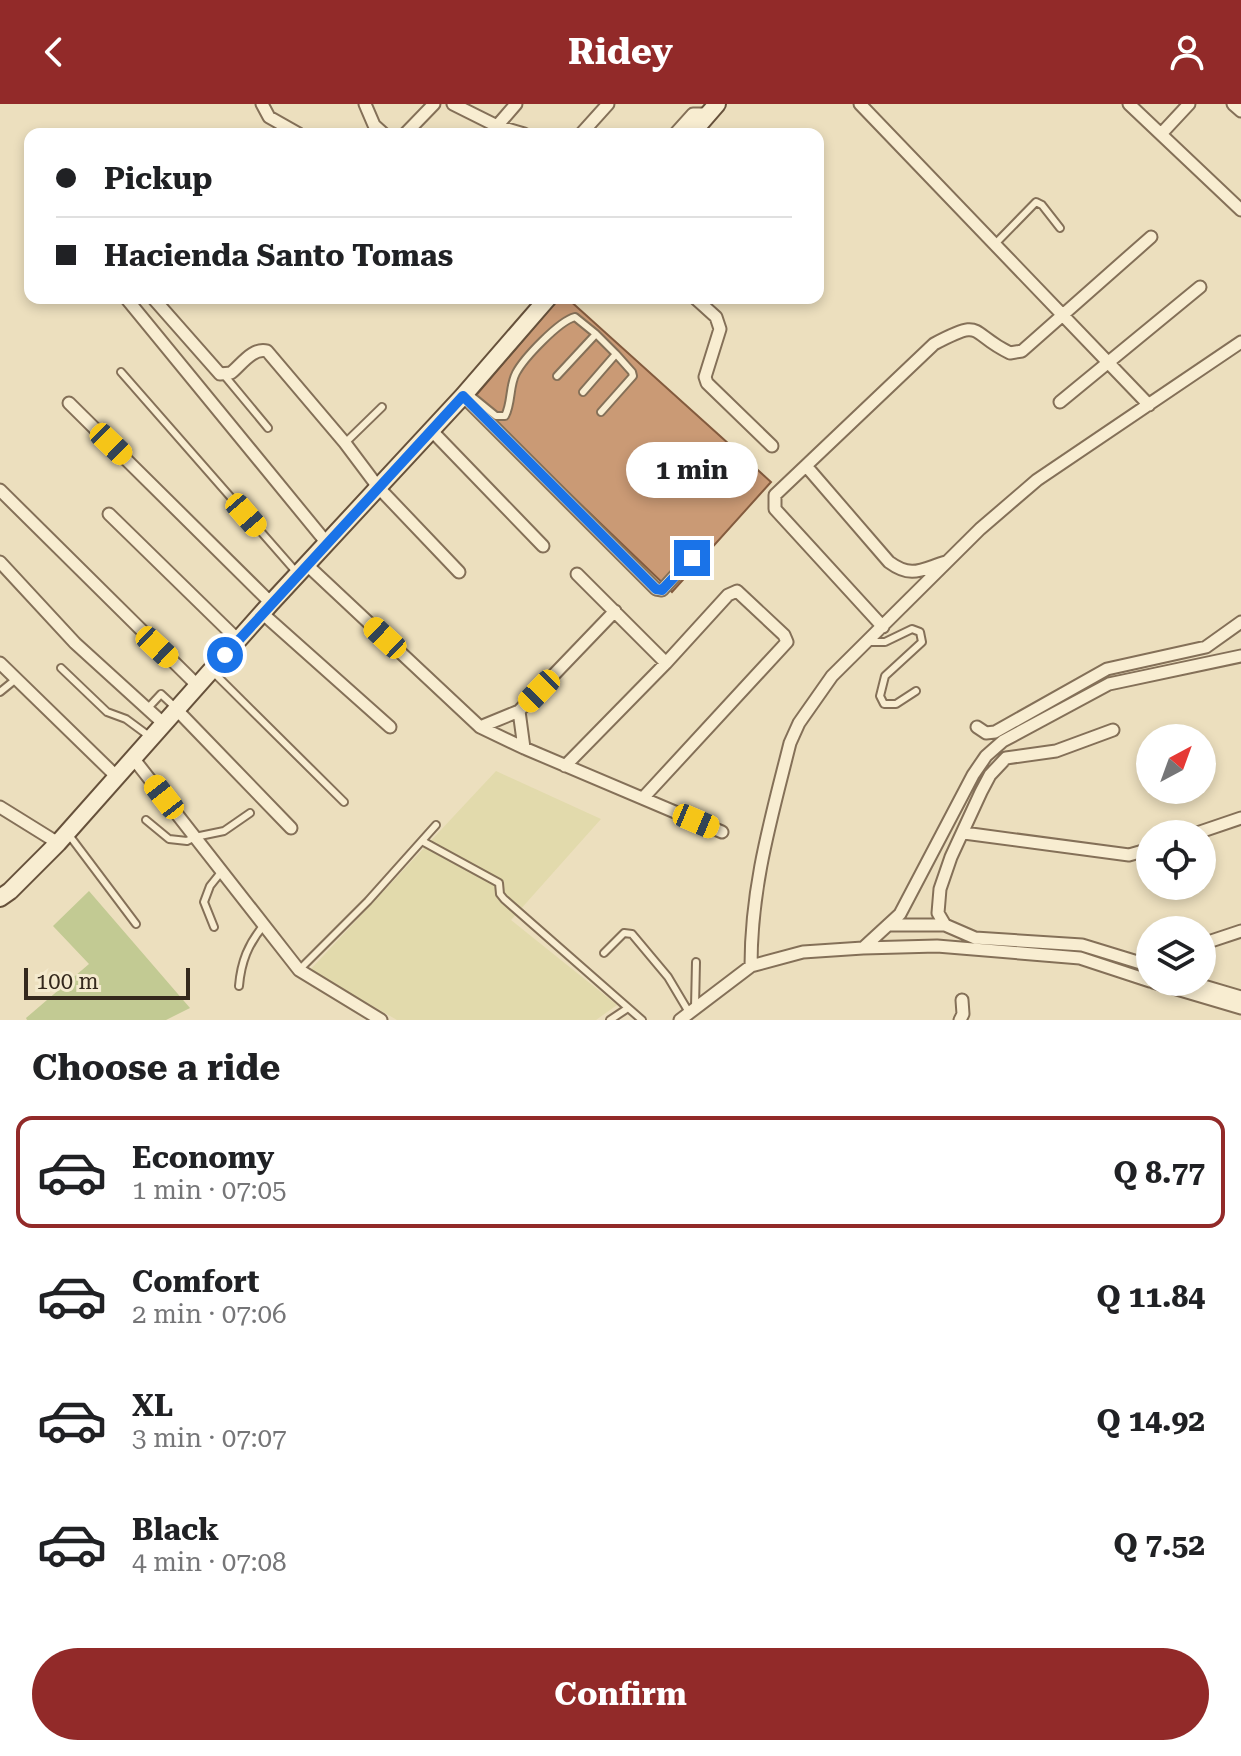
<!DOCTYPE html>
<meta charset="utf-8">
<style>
body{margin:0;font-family:"Roboto Serif",serif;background:#f2f2f2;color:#202124;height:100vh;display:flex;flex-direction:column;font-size:30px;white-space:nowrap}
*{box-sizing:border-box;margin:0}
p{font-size:26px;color:#757577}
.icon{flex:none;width:44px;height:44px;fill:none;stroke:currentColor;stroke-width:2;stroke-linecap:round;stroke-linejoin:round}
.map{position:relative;height:916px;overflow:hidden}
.sheet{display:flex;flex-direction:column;background:#fff;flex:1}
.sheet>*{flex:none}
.top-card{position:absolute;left:24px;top:24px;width:800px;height:176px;border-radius:16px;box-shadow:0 4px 12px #0003;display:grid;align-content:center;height:176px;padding:0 32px;background:#fff}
.needle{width:52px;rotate:41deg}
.controls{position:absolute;left:1136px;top:620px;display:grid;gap:16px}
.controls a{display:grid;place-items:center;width:80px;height:80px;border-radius:50%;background:#fff;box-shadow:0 4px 12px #0003;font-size:40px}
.scale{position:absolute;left:24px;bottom:20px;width:166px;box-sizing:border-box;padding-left:8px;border:4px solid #34281c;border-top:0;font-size:22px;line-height:28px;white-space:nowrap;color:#34281c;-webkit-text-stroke:6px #f4eace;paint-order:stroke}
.end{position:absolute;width:36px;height:36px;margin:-18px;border:10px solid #1a73e8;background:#fff;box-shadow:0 0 0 4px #fff}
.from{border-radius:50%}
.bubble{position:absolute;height:56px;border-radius:28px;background:#fff;box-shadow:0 4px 12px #0003;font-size:26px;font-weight:700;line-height:56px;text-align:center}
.car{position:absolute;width:24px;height:48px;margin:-24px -12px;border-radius:10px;box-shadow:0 0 6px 2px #0007;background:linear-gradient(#f5c518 24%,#345 0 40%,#f5c518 0 76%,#345 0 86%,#f5c518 0)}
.top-card b{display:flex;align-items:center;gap:28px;height:76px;font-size:30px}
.top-card b+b{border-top:2px solid #e0e0e0}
.top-card i{width:20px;height:20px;background:#202124}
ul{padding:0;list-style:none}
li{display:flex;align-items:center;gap:24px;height:112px;margin:0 16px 12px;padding:0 16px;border:4px solid transparent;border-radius:16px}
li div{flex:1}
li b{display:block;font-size:30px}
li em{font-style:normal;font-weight:700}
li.on{border-color:#922a29}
li>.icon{width:72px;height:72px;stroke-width:1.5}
h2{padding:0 32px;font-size:36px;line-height:96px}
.action{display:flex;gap:16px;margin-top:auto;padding:16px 32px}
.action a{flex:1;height:92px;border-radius:48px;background:#922a29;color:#fff;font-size:32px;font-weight:700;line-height:92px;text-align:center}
header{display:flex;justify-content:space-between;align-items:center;height:104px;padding:0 32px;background:#922a29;color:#fff;font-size:36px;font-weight:700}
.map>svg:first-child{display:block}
.farmland{fill:#e2daac}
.green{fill:#c2ca93}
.building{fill:#ca9a75;stroke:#835b3e;stroke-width:2}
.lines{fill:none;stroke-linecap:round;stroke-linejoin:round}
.lane-casing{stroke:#847058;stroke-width:10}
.street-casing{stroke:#847058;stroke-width:15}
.secondary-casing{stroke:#66513b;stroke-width:20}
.lane{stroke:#f8edd1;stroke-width:6}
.street{stroke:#f8edd1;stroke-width:11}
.secondary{stroke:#f8edd1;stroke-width:16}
.route{stroke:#1a73e8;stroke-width:10}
</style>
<header><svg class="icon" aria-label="back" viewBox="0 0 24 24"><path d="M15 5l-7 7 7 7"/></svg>Ridey<svg class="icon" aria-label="person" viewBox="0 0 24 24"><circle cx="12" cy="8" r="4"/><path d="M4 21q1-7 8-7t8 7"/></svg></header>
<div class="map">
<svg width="1241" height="916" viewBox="0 0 1241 916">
<rect width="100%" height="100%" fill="#ecdfbe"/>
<path class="farmland" d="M496 667 601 715 511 816 617 901 596 916H397L310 866Z"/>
<path class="green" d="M89 787 190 904 166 916H27L26 914 89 860 53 822Z"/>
<path class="building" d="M559 194H567L771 378 672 488 472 296Z"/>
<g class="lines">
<defs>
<path id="lane" d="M995 140 1036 98 1042 101 1060 124
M121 268 298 470
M224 271 268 324
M583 288 616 250 596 230
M469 290 496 312H505C512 299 509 282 516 269 524 254 559 217 575 213L596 230 557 272
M601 308 633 272 632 268 616 250
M345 339 382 303
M867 538H885L912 525 920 528 922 538 885 572 880 592 884 600H896L916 587
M61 564 107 608 126 615 149 632
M213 568 344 698
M0 588 16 575
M148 604 161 590 176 604
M146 716 169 735 187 737 195 733 224 727 250 709
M69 731 136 820
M422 737 499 779 500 790 504 795 642 916
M214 823 204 798 210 782 222 767
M604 849 624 829 632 830 668 873 690 910
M299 866 368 797 436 721
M239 882C241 858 248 840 264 821
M695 903 696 858
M610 916 628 904"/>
<path id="street" d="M262 0 269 13 299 30
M365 0 374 21 384 30
M453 0 497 22
M516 0 497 22 524 30
M860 0 1149 301
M1129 0 1241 106
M1233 0 1241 7
M405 30 434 0
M581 30 608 0
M675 30 693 10H709
M1161 30 1189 0
M126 194 326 438
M153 194 220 270 231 269C241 261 253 243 267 247L345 339 378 383 459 468
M695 194 716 213 720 225 705 273 707 279 772 342
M463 292 656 485 662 486 703 441
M1060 298 1200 183
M69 299 271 499
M431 326 543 442
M807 363 889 458C912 475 922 465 946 458
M0 386 197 581
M109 410 238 536
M0 458 75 539 163 619
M306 460 480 623 524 644 722 728
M577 470 666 559
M262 509 390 623
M883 523 775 405V391L934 240C985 213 968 229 1010 249L1022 247 1151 133
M0 559 117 673
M176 605 291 724
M519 607 524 644
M480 623 519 607 615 507
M977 623 986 629 995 628 1107 565 1206 543 1241 518
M1113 626 1056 647 1006 654 990 671 981 688 951 753 940 785 938 809 945 821 975 834 1082 841 1144 860 1150 858
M133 654 299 866 381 916
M565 662 666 559 728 491 737 487 784 531 787 538 643 694
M0 703 58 739
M964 729 1129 751 1150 745
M1194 730 1241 714
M888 821H945
M1202 840 1241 827
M863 844 937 842 1080 854 1150 877
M751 862C751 782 771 715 790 639L799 619 832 572 980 425 1037 376 1241 238
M1153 878 1241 904
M1190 878 1241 893
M680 916 751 862 803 848 863 844 900 810 973 671 986 652 1003 637 1109 580 1241 552
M960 916 963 910 962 896"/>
<path id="secondary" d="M691 30 717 0
M0 794 10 787 58 739 271 499 463 292 548 194"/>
</defs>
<use href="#lane" class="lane-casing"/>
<use href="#street" class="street-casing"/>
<use href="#secondary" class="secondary-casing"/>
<use href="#lane" class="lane"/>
<use href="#street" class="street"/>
<use href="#secondary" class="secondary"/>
</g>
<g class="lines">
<path class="route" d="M225 551 463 292 656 485 662 486 692 454"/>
</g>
</svg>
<div class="controls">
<a><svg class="needle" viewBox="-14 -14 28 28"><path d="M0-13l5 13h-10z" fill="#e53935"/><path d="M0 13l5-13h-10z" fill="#757577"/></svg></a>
<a><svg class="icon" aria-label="locate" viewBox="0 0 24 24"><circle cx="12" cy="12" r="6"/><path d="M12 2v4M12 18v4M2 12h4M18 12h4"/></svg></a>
<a><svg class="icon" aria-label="layers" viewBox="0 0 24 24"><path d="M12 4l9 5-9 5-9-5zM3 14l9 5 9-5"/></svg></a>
</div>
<div class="scale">100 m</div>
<i class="end from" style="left:225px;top:551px"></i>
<i class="end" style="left:692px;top:454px"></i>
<div class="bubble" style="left:626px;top:338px;width:132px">1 min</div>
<i class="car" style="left:111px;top:340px;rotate:134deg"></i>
<i class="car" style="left:246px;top:411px;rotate:139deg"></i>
<i class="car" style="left:385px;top:534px;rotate:313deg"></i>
<i class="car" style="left:157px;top:543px;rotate:133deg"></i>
<i class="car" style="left:539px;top:587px;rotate:224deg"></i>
<i class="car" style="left:164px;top:693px;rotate:322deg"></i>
<i class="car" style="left:696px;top:717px;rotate:113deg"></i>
<div class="top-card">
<b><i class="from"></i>Pickup</b>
<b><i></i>Hacienda Santo Tomas</b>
</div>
</div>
<section class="sheet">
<h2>Choose a ride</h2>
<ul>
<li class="on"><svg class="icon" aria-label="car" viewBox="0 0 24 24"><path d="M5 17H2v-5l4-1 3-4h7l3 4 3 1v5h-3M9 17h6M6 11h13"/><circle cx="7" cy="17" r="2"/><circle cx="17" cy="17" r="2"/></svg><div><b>Economy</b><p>1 min · 07:05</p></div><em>Q 8.77</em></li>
<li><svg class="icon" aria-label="car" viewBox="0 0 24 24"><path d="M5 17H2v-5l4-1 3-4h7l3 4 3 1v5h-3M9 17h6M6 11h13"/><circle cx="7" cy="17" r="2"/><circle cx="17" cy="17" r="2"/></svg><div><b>Comfort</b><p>2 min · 07:06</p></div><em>Q 11.84</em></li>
<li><svg class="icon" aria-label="car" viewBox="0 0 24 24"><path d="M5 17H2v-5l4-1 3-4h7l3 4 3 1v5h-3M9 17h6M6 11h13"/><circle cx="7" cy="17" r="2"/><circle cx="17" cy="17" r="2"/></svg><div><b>XL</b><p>3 min · 07:07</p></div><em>Q 14.92</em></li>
<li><svg class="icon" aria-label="car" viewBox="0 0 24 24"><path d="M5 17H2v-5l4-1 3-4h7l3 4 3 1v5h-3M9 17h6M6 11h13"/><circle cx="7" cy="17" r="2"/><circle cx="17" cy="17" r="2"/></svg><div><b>Black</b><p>4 min · 07:08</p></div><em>Q 7.52</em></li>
</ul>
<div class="action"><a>Confirm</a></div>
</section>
